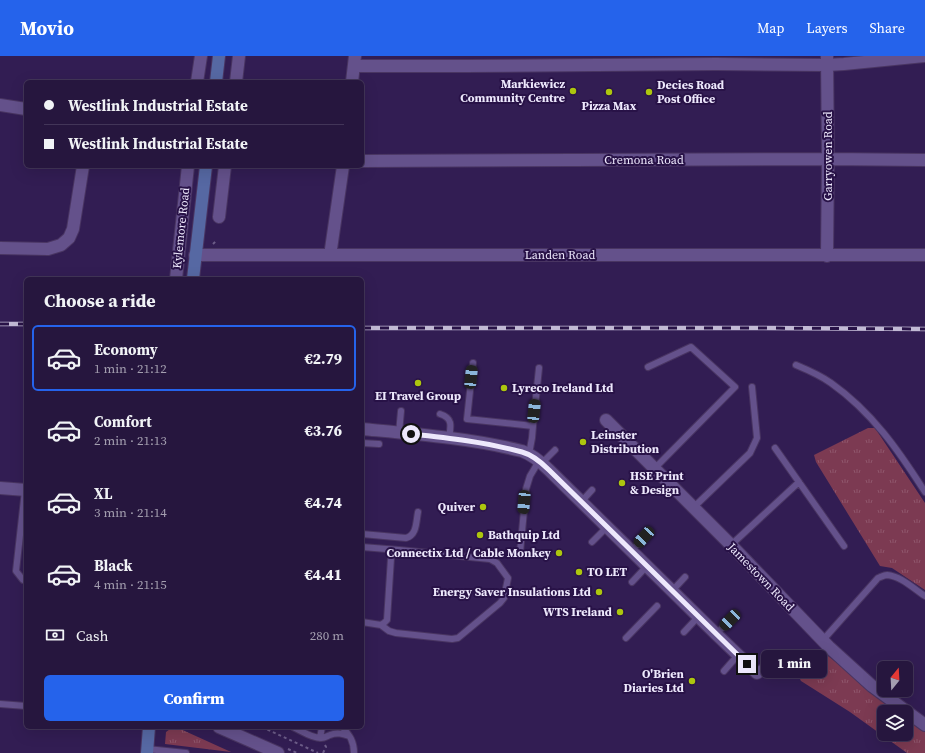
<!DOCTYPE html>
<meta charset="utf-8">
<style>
body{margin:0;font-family:"Source Serif 4",serif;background:#322349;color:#f1f3f6;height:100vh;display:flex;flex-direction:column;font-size:15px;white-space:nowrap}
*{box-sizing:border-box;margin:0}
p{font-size:13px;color:#a49fb0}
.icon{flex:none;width:22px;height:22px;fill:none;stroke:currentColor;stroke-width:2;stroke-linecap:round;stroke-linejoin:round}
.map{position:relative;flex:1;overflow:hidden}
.panel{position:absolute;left:24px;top:221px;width:340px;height:452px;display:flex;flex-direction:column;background:#26163e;border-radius:6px;box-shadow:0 4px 16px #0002,0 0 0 1px #423558}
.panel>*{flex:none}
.hud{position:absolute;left:24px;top:24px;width:340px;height:88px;border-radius:6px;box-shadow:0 4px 16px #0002,0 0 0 1px #423558;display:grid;align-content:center;height:88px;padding:0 20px;background:#26163e}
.needle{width:26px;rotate:18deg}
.fabs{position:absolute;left:877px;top:605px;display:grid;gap:8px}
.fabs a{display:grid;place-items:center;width:36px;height:36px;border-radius:6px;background:#26163e;box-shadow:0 4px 16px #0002,0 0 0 1px #423558;font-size:20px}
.end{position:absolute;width:18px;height:18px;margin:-9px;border:5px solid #ede8fc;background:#111;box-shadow:0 0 0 2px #111}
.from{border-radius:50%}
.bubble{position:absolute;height:28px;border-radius:6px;background:#26163e;box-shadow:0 4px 16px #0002,0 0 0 1px #423558;font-size:13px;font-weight:800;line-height:28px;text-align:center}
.car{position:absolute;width:12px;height:24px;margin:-12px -6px;border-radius:5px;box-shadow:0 0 3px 1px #0007;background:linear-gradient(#222 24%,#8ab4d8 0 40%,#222 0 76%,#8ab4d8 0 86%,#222 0)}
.hud b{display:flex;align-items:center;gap:14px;height:38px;font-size:15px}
.hud b+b{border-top:1px solid #423558}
.hud i{width:10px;height:10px;background:#f1f3f6}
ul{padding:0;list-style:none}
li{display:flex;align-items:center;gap:12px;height:66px;margin:0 8px 6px;padding:0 12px;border:2px solid transparent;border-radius:6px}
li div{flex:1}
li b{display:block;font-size:15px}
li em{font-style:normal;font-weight:800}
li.current{border-color:#2563eb}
li>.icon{width:36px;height:36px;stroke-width:1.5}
h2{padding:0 20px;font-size:18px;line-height:48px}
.pay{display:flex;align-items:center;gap:10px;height:44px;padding:0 20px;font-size:15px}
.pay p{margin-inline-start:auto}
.primary-button{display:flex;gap:8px;margin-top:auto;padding:8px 20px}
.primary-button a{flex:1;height:46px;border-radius:6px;background:#2563eb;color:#fff;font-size:16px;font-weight:800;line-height:46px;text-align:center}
header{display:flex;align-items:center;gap:24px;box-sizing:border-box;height:56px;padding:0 20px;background:#2563eb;color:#fff}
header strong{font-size:19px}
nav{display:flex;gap:22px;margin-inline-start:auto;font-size:14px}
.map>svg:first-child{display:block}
.grass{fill:url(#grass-tufts)}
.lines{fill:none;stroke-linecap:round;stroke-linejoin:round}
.lane-casing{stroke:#493562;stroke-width:8}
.street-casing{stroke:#493562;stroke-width:14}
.secondary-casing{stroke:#493562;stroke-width:14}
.path{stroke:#6c5c88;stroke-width:2;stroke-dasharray:3 3;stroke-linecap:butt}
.lane{stroke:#64518b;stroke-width:6}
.street{stroke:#64518b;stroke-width:12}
.secondary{stroke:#5668a3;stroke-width:12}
.rail-casing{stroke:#c2bad5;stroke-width:4.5}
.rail{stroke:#281247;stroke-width:3;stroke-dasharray:9;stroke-linecap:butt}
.route{stroke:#ede8fc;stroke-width:5}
.poi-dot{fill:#adc60e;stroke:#281247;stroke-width:1.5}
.labels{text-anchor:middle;stroke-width:4;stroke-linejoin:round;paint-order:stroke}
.poi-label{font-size:12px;font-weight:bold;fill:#ede8fc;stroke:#281247;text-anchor:end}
.street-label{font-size:12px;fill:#ede8fc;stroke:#281247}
</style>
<header>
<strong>Movio</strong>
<nav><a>Map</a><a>Layers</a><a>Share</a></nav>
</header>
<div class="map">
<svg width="925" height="697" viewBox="0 0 925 697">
<defs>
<pattern id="grass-tufts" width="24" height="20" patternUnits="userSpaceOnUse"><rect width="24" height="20" fill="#7c3a52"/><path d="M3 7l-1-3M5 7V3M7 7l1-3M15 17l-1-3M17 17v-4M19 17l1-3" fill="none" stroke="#8f566c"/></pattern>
</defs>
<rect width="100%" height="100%" fill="#321d53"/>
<path class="grass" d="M868 372H875L925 447V534L892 512 880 510 816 406 814 399Z
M828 600 902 656H884V678H906V659L925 674V697H907L850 656 801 625 799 621Z
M173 671H176L231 696 165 688 166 676Z"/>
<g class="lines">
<defs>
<path id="lane" d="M473 307 467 363 533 370 539 312
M796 309C808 314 820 319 831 327 872 356 899 395 925 436
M648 311 691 291 735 331 654 413
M440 358C453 362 451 370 449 382
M399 377 401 355
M362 387 379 388
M775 392 844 490
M529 398 532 382 533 370
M542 407 555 394
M25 434 16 515 23 524H26
M581 446 592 434
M693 452 750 397 757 382 752 331
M362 478 406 482C417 479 416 466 418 456
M592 486 607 471
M731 489 799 426
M362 491 399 494
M631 495 645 481
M520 497 526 433 530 420 539 405
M632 526 647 510
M672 535 685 521
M362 566 381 569 389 575 396 577 452 583 458 582 500 547 504 542 508 522 497 507 490 503 399 494 395 496 391 502 387 564 384 567 381 569
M684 576 699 560
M716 578 730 564
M626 582 657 550
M823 584 878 522C881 521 884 519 887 519 901 520 914 533 925 540
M724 615 738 599
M757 617 772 600
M0 648 26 650
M293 671C302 675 311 682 321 682 325 682 327 680 330 679 337 676 343 678 349 680
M342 671C350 679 354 686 354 697
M320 682 322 671
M147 693 186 697"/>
<path id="street" d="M827 0 828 103 827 200
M354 10H465L716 8 827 9 844 8 925 0
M197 26 201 0
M236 26 239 0
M352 26 355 0
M0 49 26 53
M362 105 828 103 925 104
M219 161 225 110
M0 192 48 193 61 189 69 182 73 173 83 110
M195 199H925
M331 199V193L343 110
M176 223 188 110
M606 364 731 489 829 591 872 630 925 669
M362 373C416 378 469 382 522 395 533 399 541 406 549 414L716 578 757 617
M0 432 26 434
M219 671 278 697"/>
<path id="secondary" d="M216 26 219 0
M193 223 206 110
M147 697 149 671"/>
</defs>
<use href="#lane" class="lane-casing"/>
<use href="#street" class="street-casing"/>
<use href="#secondary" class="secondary-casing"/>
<path class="path" d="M213 188 217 184
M262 671 318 697
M288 693 297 697
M323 697 326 691 325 689"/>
<use href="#lane" class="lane"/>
<use href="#street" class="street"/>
<use href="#secondary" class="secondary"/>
<defs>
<path id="rail" d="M0 268H26
M362 272H763L925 273"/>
</defs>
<use href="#rail" class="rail-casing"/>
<use href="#rail" class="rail"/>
</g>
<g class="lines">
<path class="route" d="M411 378C449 382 485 386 522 396 533 399 541 406 549 414L747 608"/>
</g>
<g class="poi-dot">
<circle cx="573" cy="35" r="4"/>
<circle cx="609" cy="36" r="4"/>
<circle cx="649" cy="36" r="4"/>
<circle cx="418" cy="327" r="4"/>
<circle cx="504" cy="332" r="4"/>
<circle cx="583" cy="386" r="4"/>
<circle cx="622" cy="427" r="4"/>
<circle cx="483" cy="451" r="4"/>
<circle cx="480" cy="479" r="4"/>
<circle cx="559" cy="497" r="4"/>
<circle cx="579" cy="516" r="4"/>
<circle cx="599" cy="536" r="4"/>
<circle cx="620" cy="556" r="4"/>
<circle cx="692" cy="625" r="4"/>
</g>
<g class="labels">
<g class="poi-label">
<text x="565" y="32">Markiewicz<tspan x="565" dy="14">Community Centre</tspan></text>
<text x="657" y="33" text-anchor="start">Decies Road<tspan x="657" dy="14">Post Office</tspan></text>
<text x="609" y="54" text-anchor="middle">Pizza Max</text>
<text x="512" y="336" text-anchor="start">Lyreco Ireland Ltd</text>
<text x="418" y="344" text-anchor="middle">EI Travel Group</text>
<text x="591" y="383" text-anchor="start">Leinster<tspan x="591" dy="14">Distribution</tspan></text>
<text x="630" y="424" text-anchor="start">HSE Print<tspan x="630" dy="14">&amp; Design</tspan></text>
<text x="475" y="455">Quiver</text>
<text x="488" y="483" text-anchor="start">Bathquip Ltd</text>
<text x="551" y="501">Connectix Ltd / Cable Monkey</text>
<text x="587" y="520" text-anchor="start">TO LET</text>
<text x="591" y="540">Energy Saver Insulations Ltd</text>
<text x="612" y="560">WTS Ireland</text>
<text x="684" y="622">O'Brien<tspan x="684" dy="14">Diaries Ltd</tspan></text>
</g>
<g class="street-label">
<text transform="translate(828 100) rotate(-90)" y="4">Garryowen Road</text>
<text x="644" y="108">Cremona Road</text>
<text transform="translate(181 172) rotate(-84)" y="4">Kylemore Road</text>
<text x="560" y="203">Landen Road</text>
<text transform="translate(761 521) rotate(46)" y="4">Jamestown Road</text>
</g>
</g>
</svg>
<div class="fabs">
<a><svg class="needle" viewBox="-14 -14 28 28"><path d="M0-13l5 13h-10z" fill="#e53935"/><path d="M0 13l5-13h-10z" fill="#a49fb0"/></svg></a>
<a><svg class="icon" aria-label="layers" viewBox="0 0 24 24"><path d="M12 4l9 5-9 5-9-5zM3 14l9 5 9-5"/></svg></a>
</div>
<i class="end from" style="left:411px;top:378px"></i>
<i class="end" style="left:747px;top:608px"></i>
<div class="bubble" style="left:761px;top:594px;width:66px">1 min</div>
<i class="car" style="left:471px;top:321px;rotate:6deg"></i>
<i class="car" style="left:534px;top:355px;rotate:6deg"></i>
<i class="car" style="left:524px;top:446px;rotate:185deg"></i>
<i class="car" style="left:644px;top:481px;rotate:223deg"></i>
<i class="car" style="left:730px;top:564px;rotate:225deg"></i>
<div class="hud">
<b><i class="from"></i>Westlink Industrial Estate</b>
<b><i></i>Westlink Industrial Estate</b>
</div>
<section class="panel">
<h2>Choose a ride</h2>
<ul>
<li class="current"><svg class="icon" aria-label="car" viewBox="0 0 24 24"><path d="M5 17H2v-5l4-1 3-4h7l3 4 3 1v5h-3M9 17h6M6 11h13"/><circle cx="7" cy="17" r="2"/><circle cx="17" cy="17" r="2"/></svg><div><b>Economy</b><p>1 min · 21:12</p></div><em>€2.79</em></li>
<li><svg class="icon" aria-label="car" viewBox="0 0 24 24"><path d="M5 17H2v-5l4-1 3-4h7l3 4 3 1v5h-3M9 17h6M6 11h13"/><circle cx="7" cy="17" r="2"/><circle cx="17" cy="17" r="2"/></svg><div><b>Comfort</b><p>2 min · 21:13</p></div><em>€3.76</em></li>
<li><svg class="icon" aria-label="car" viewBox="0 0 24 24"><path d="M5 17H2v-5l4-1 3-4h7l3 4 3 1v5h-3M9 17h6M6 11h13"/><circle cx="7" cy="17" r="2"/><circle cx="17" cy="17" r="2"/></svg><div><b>XL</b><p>3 min · 21:14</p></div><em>€4.74</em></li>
<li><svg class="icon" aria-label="car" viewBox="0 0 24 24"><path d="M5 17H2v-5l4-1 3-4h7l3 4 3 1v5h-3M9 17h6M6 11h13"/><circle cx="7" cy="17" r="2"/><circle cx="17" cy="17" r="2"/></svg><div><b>Black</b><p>4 min · 21:15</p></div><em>€4.41</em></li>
</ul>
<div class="pay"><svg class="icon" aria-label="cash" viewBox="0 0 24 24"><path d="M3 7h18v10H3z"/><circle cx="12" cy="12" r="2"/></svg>Cash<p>280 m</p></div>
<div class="primary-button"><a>Confirm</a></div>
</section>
</div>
